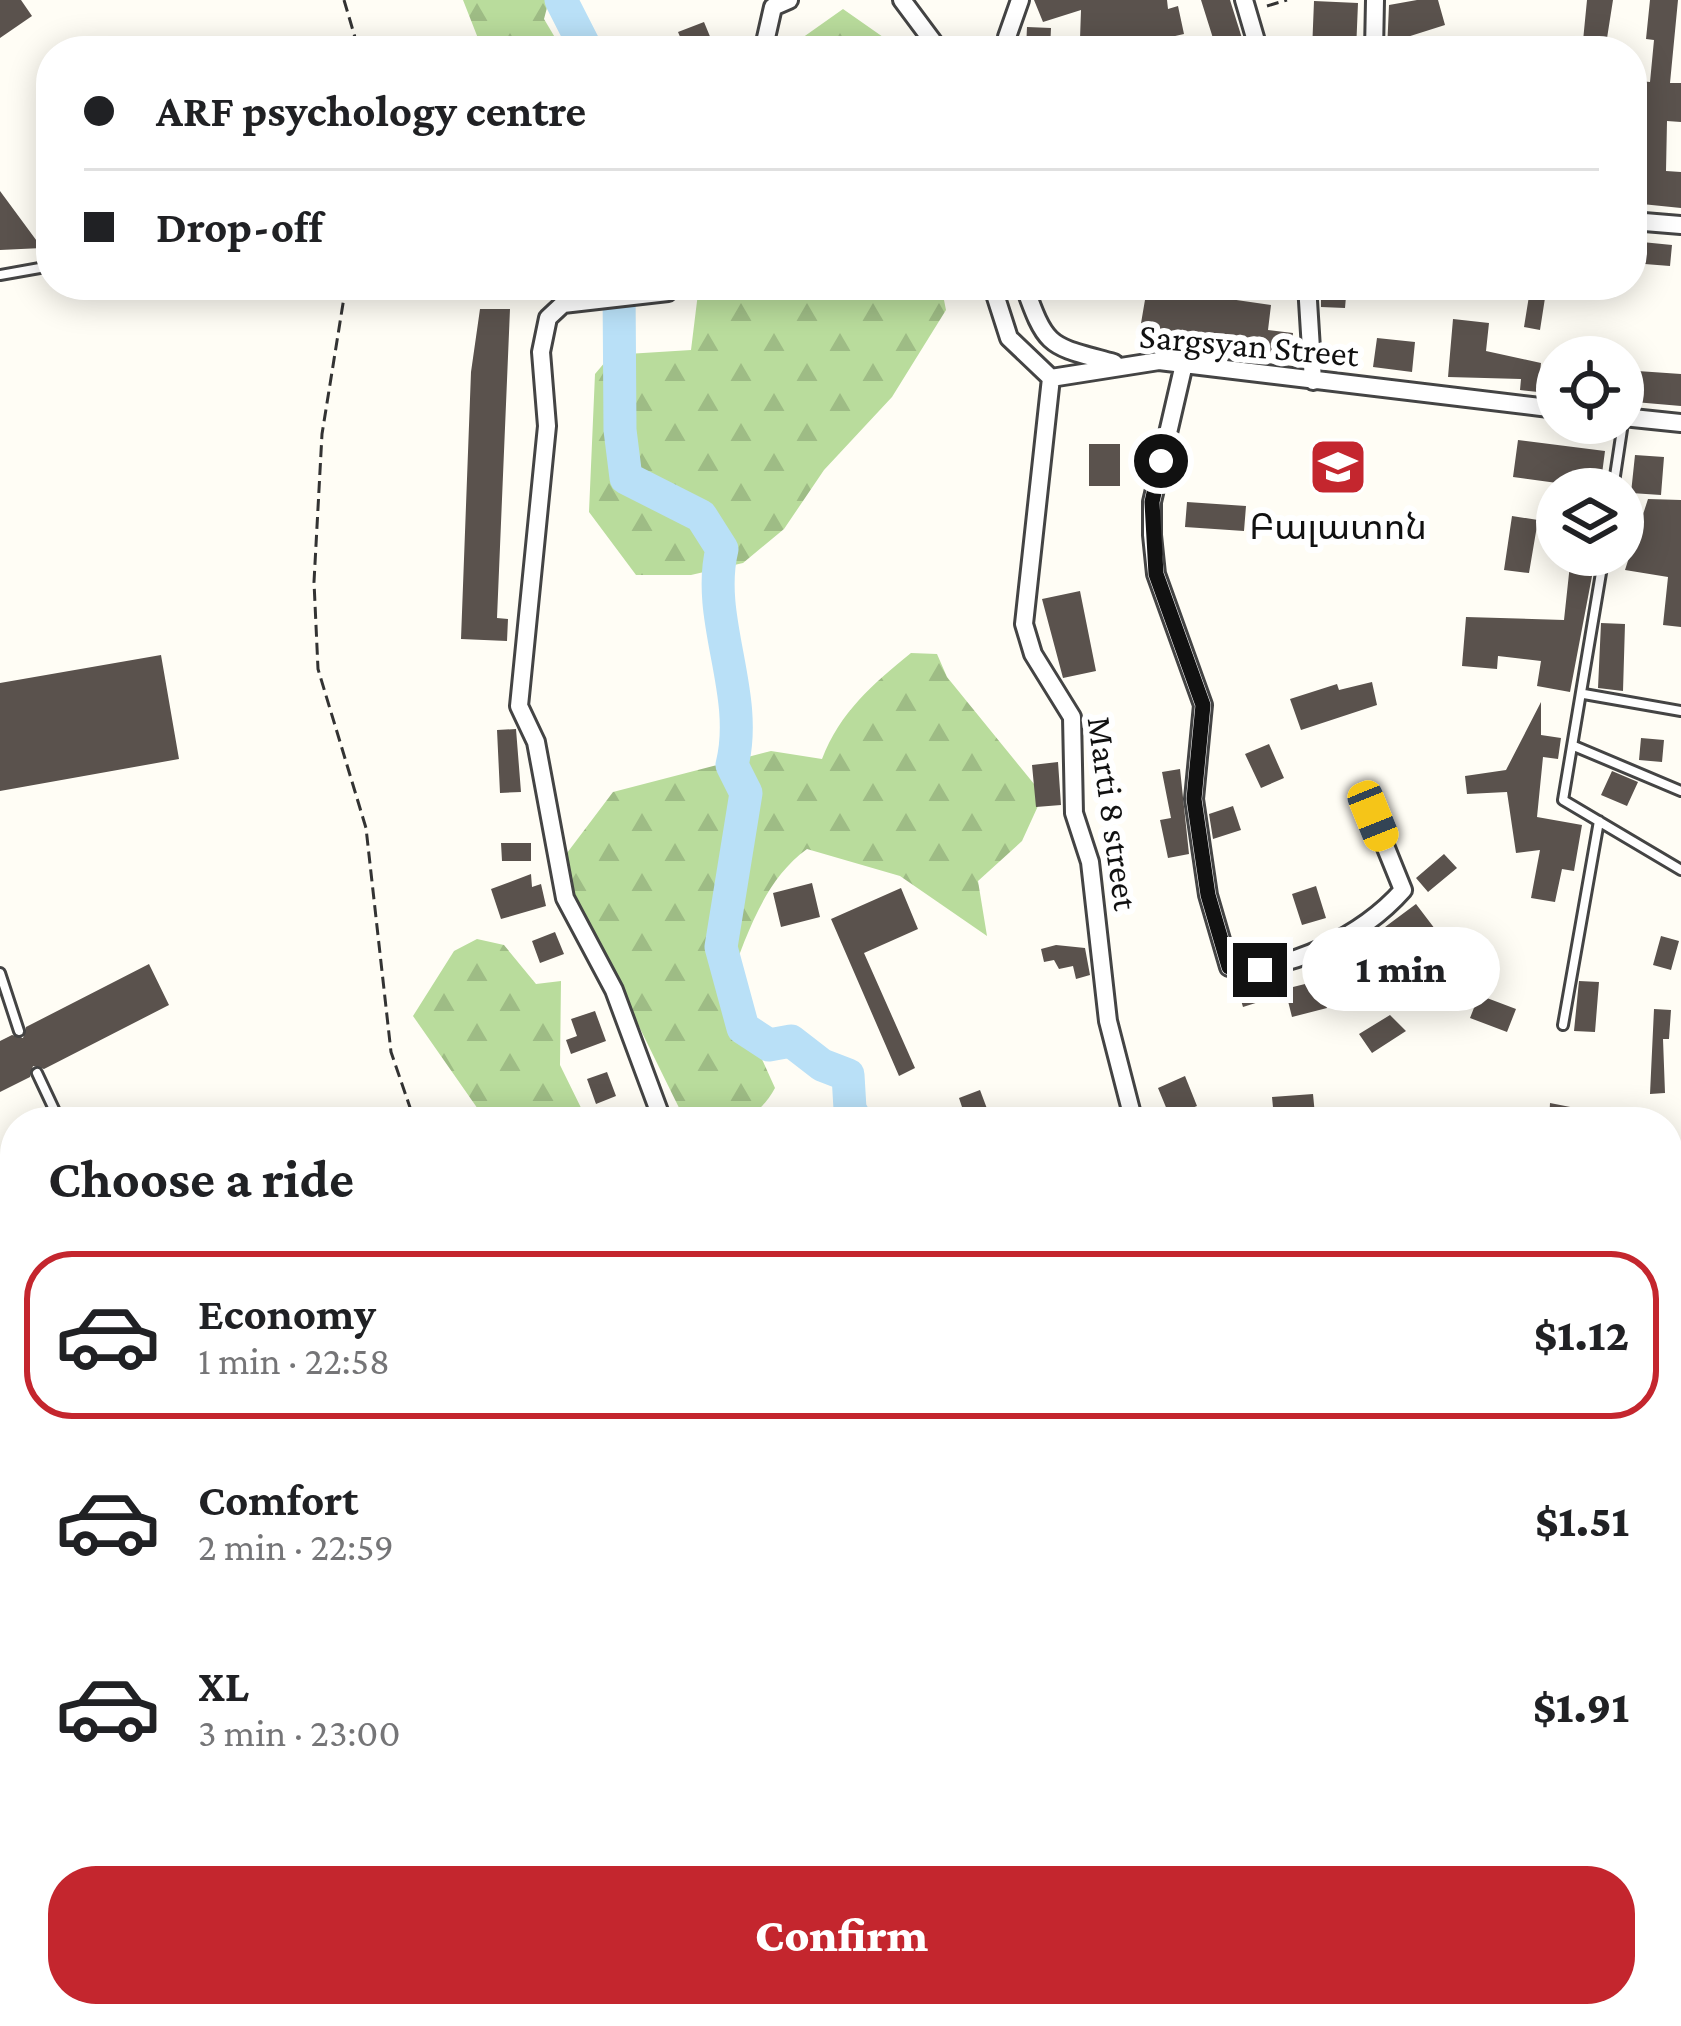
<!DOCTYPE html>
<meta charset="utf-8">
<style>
body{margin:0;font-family:"Crimson Pro","Noto Sans Armenian",serif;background:#f2f2f2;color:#202124;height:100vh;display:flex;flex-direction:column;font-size:45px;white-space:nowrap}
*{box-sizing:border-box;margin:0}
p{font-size:39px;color:#757577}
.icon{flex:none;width:66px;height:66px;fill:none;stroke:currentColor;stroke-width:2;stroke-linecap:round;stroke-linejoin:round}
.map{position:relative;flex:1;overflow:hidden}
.drawer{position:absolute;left:0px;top:1107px;width:1683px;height:921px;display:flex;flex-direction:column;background:#fff;border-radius:48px 48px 0 0;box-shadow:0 6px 30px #0003}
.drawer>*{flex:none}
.top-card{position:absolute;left:36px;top:36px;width:1611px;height:264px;border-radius:48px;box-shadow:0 6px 30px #0003;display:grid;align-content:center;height:264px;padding:0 48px;background:#fff}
.fabs{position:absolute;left:1536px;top:336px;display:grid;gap:24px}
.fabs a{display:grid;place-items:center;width:108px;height:108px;border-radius:50%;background:#fff;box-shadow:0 6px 30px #0003;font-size:60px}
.end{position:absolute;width:54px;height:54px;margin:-27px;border:15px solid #111;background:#fff;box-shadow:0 0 0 6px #fff}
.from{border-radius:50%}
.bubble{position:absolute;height:84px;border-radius:42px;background:#fff;box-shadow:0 6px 30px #0003;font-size:39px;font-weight:800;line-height:84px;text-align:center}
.car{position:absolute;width:36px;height:72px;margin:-36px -18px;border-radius:15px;box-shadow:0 0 9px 3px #0007;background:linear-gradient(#f5c518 24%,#345 0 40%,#f5c518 0 76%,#345 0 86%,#f5c518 0)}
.top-card b{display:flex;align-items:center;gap:42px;height:114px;font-size:45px}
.top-card b+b{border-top:3px solid #e0e0e0}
.top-card i{width:30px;height:30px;background:#202124}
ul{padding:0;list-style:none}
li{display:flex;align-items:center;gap:36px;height:168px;margin:0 24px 18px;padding:0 24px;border:6px solid transparent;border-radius:48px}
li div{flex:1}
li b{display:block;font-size:45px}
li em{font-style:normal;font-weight:800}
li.active{border-color:#c4262e}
li>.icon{width:108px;height:108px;stroke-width:1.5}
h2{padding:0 48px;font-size:54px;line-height:144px}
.cta{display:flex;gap:24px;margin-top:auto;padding:24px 48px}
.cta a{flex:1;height:138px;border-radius:48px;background:#c4262e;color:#fff;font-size:48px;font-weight:800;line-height:138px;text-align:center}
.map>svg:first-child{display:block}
.grass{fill:url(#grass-tufts)}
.forest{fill:url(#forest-firs)}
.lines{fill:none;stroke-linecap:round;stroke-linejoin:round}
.river{stroke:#b9e0f7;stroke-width:33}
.building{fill:#5a524d}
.service-casing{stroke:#444;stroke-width:14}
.minor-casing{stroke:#444;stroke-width:22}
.tertiary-casing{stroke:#444;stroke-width:27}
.secondary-casing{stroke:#333;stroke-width:30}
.path{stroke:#333;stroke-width:3;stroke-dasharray:12 6;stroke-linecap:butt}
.service{stroke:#fff;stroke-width:8}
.minor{stroke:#fff;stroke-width:16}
.tertiary{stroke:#fff;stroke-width:21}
.secondary{stroke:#fff6b0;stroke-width:24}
.route{stroke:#111;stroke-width:15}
.labels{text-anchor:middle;stroke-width:12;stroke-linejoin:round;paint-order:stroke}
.street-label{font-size:36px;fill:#111;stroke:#fff}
.poi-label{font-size:36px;fill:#111;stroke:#fff}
</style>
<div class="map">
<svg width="1681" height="2026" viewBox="0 0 1681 2026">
<defs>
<pattern id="grass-tufts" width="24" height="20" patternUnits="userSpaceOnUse" patternTransform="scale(3)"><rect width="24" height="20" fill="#d5ebbd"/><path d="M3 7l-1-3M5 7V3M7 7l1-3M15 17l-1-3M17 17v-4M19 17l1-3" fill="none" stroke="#b6c8a1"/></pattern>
<pattern id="forest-firs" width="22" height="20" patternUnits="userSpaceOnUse" patternTransform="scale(3)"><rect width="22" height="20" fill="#b9dc9c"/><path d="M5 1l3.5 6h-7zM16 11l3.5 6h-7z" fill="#9ebc85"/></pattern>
</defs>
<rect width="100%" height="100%" fill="#fffdf5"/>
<path class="grass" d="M1681 1738V2026H1622L1620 2013H1668V1756Z"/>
<path class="forest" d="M463 0H549L544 19 563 51H483Z
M843 9 903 51H798L802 38Z
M699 285H941L946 310 892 397 824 470 784 529 743 563 691 575H636L589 512 595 374 611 355 691 350Z
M911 653 937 654 947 677 1043 795 1022 841 978 881 987 936 900 876 807 849C763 881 747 936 728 984L775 1088C755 1126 726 1122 686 1122L565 876 567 853 613 792 771 751 822 759C840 712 873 684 911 653Z
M477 939 504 945 536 984 561 981 560 1065 588 1122H487L413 1016 454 951Z
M652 2013H772L765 2026H648Z"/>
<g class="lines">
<path class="river" d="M561 0 587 51
M619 285 620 430 626 478 701 516 722 549C705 619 750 693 732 765L746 793 721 947 743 1028 769 1045 791 1041 822 1065 848 1075 850 1109 857 1122"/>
</g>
<path class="building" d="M0 0H21L32 16 0 38Z
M1034 0H1167L1168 9 1178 6 1184 34 1127 47 1102 46V40L1080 39 1081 10 1043 22Z
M1201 0H1230L1246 51H1217Z
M1417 0H1438L1445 25 1404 38 1407 51H1387L1389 5Z
M1587 0H1613L1605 51H1582Z
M1650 0H1678L1670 83H1681V122L1667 121 1666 171 1681 172V208L1632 203 1640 81 1650 82 1654 40 1646 39Z
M1314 1 1358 3 1356 51H1312Z
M704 22 716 51H686L678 32Z
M1027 27 1051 28 1050 50 1026 49Z
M0 191 42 248 0 250Z
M1632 241 1672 245 1670 266 1632 263Z
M1321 285H1347L1345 308 1321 307Z
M1174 291 1271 305 1268 330 1293 333 1291 353 1299 354 1298 365 1139 335 1146 294 1173 298Z
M1529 296 1545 298 1540 330 1524 327Z
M480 309H510L497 618 508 619 507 641 461 639 471 372Z
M1453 319 1489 323 1486 351 1541 363 1538 392 1520 390 1521 379 1448 377Z
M1377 338 1415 342 1412 372 1373 367Z
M1623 370 1681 374V406L1623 401Z
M1518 440 1605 451 1600 489H1555L1557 483 1513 477Z
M1089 444H1120V486H1089Z
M1635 455 1664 457 1661 495 1631 493Z
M1648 499 1681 500V627L1663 625 1668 577 1625 570Z
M1187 502 1246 506 1244 531 1185 527Z
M1512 516 1538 520 1529 573 1504 570Z
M1571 555H1596L1570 692 1537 686 1541 661 1498 656 1497 669 1462 666 1466 617 1564 620Z
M1080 591 1096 671 1063 678 1042 599Z
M1601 623 1625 624 1623 691 1598 688Z
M161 655 179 759 0 791V683Z
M1372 682 1377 705 1301 730 1290 699 1337 684 1339 690Z
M1541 702V735L1561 738 1558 759 1543 757 1537 817 1582 825 1574 871 1562 869 1555 902 1531 898 1540 850 1516 853 1507 792 1467 794 1465 776 1506 770Z
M516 729 521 792 500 793 497 730Z
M1641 738 1664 740 1662 762 1639 760Z
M1269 744 1284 778 1261 788 1245 754Z
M1058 762 1061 805 1036 807 1032 765Z
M1180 769 1189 854 1168 858 1160 820 1171 818 1162 772Z
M1612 771 1638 782 1627 806 1601 795Z
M1233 806 1241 830 1213 839 1209 814Z
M501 843H531V861H502Z
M1444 854 1457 868 1428 892 1416 878Z
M531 874 532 887 541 884 546 906 501 919 491 889Z
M812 883 820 917 781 927 773 893Z
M1316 886 1326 918 1302 925 1292 894Z
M901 888 918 929 864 953 915 1068 899 1076 831 919Z
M1416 904 1435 929 1404 952 1385 927Z
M555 932 564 954 540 963 532 941Z
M1661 936 1679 941 1671 970 1653 965Z
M1056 945 1085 948 1090 975 1076 979 1073 966 1059 969 1054 960 1044 962 1041 949Z
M1356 958 1368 984 1325 1002 1327 1008 1292 1017 1285 989 1333 977 1330 970Z
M149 964 169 1005 44 1069 33 1066 30 1077 0 1092V1041L12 1035 23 1038 26 1027Z
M1259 981 1265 1000 1243 1007 1237 987Z
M1579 981 1599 982 1595 1032 1574 1031Z
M1479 995 1516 1009 1507 1032 1470 1018Z
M1654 1009 1671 1010 1669 1039H1663L1665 1093 1650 1094Z
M595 1011 606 1041 571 1054 566 1040 577 1036 571 1019Z
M1390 1015 1406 1031 1372 1053 1359 1034Z
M607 1072 616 1096 596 1104 587 1079Z
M1185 1076 1197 1106 1170 1117 1158 1088Z
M980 1090 992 1122H967L959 1098Z
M1313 1094 1315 1115 1274 1118 1272 1097Z
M1550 1103 1611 1115V1122H1549Z"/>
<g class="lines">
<defs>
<path id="service" d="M0 275 51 266
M1199 285 1306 290
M1613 489 1623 423
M1604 555 1563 800 1681 870
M1584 694 1681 711
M1574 746 1681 791
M0 973 19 1031
M1563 1025 1599 821
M37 1073 60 1122
M0 1418 15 1415
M1668 1694 1681 1697
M0 1861 15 1863
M507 2026 515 2013
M640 2026 644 2013"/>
<path id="minor" d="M902 0 940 51
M1244 0 1259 51
M763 51 773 7 789 0
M1009 51 1007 37 1020 0
M1374 51 1375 0
M1632 221 1681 225
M992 285 1009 338 1051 378 1159 361 1557 409
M1024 285C1047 350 1049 345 1114 363
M1307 285 1313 381
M1184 364 1152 502V535L1156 574 1203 705 1194 799 1208 895 1229 967C1288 974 1364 934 1403 890L1373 816
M1051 378 1024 624 1033 654 1072 717 1074 813 1090 862 1108 1021 1134 1122
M1623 417 1681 423
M663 1122 614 990 565 898 536 742 519 706 547 426 541 352 548 318 563 304 668 292V285
M305 2013 310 2026
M1386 2013 1387 2026"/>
<path id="tertiary" d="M1604 2013 1607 2026"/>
<path id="secondary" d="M1668 1744 1681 1728
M843 2026 895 2013"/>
</defs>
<use href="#service" class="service-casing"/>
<use href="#minor" class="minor-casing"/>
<use href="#tertiary" class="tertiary-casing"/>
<use href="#secondary" class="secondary-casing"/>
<path class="path" d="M344 0 359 51
M1267 6 1287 0
M346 285 322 434 314 582 318 669 366 828 391 1052 415 1122
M1668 1825 1681 1816
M1668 1846 1681 1832
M1629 2013 1632 2026"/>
<use href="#service" class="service"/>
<use href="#minor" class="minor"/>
<use href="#tertiary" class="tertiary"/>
<use href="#secondary" class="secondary"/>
</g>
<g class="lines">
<path class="route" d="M1161 461 1152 502 1156 574 1203 705 1194 799 1208 895 1229 967 1260 970"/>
</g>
<defs>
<symbol id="school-square" viewBox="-11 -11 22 22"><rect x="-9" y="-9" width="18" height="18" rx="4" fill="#c4262e" stroke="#fff"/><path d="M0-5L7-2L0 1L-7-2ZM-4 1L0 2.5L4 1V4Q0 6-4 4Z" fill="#fff"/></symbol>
</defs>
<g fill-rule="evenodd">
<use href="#school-square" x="1305" y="434" width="66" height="66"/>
</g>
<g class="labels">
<g class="street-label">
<text transform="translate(1249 344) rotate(5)" y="13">Sargsyan Street</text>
<text transform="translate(1114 813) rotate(82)" y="13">Marti 8 street</text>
</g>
<g class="poi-label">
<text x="1338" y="539">Բալատոն</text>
</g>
</g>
</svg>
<div class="fabs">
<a><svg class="icon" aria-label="locate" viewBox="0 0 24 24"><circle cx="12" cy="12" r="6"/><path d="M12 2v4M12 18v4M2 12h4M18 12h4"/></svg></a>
<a><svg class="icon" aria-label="layers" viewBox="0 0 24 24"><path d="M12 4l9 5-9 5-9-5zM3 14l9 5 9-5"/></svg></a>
</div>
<i class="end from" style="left:1161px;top:461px"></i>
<i class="end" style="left:1260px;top:970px"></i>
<div class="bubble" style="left:1302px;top:927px;width:198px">1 min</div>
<i class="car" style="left:1373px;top:816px;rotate:158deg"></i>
<div class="top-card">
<b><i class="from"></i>ARF psychology centre</b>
<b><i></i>Drop-off</b>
</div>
<section class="drawer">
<h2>Choose a ride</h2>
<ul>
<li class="active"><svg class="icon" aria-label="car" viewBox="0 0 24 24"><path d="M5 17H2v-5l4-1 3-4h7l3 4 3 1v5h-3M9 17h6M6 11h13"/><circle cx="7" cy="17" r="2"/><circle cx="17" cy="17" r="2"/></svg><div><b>Economy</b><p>1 min · 22:58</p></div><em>$1.12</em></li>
<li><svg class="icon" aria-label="car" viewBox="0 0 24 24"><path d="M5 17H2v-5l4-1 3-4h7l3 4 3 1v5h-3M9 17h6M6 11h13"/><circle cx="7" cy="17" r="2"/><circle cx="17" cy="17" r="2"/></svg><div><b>Comfort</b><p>2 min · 22:59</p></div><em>$1.51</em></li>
<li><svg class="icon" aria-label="car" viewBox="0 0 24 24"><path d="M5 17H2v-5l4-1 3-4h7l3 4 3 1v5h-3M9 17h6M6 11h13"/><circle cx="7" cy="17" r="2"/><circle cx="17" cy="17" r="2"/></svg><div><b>XL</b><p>3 min · 23:00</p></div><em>$1.91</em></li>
</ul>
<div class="cta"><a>Confirm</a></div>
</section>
</div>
